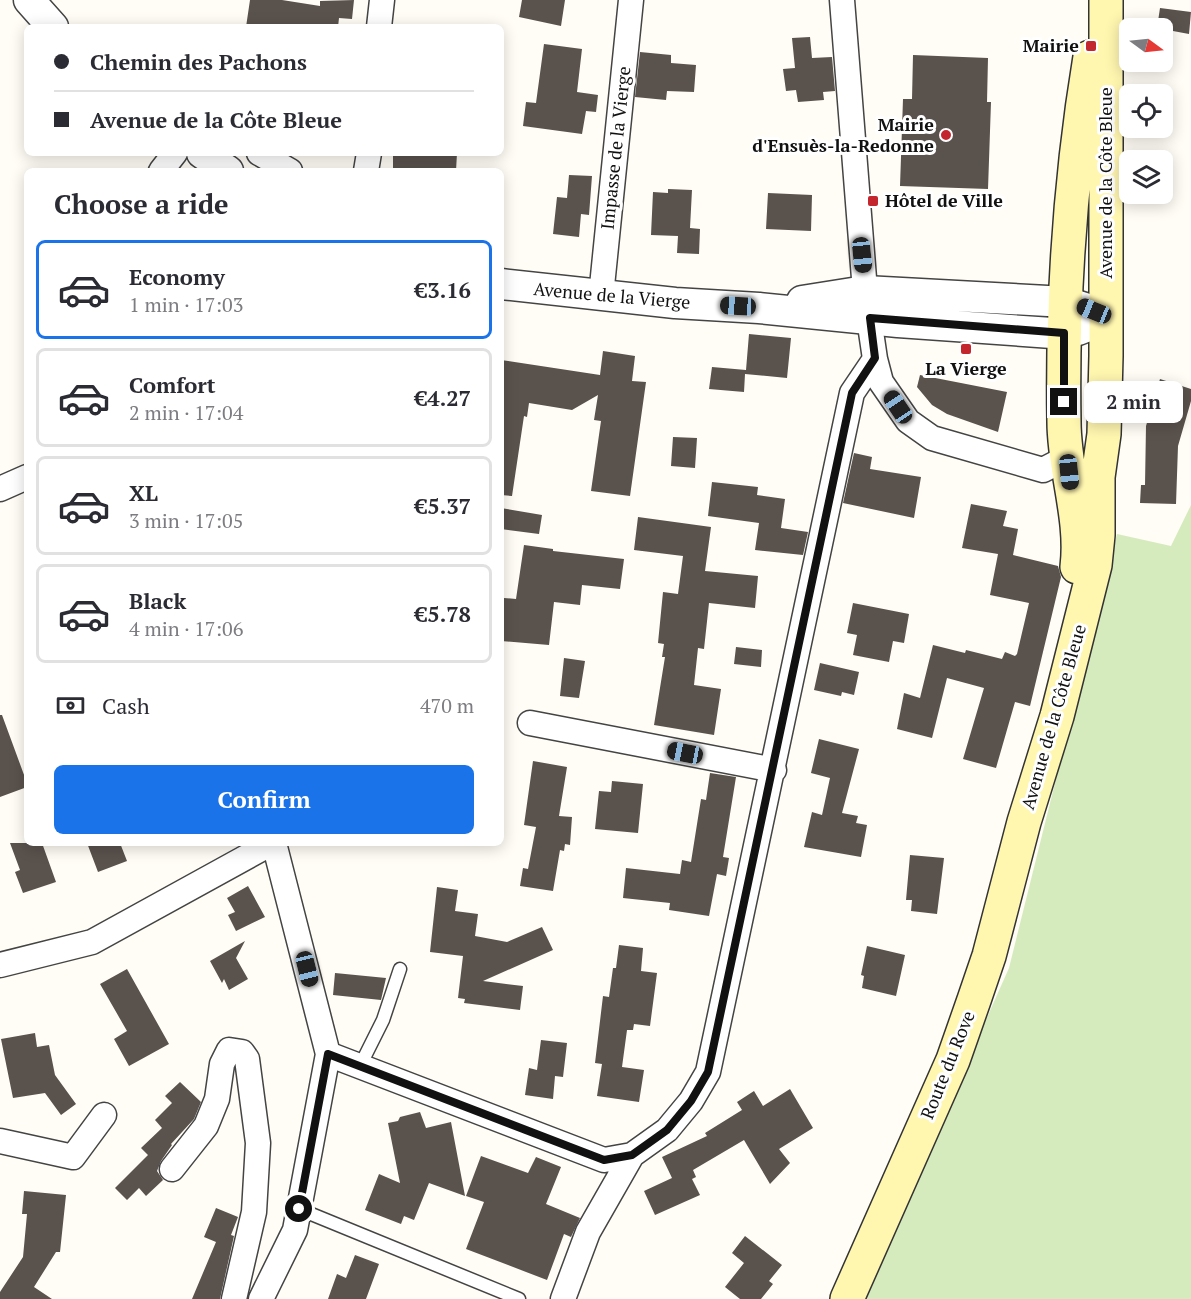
<!DOCTYPE html>
<meta charset="utf-8">
<style>
body{margin:0;font-family:"PT Serif",serif;background:#f2f2f3;color:#2b2b33;height:100vh;display:flex;flex-direction:column;font-size:22px;white-space:nowrap}
*{box-sizing:border-box;margin:0}
p{font-size:20px;color:#7c7c81}
.icon{flex:none;width:33px;height:33px;fill:none;stroke:currentColor;stroke-width:2;stroke-linecap:round;stroke-linejoin:round}
.map{position:relative;flex:1;overflow:hidden}
.side{position:absolute;left:24px;top:168px;width:480px;height:678px;display:flex;flex-direction:column;background:#fff;border-radius:9px;box-shadow:0 3px 15px #0003}
.side>*{flex:none}
.guide{position:absolute;left:24px;top:24px;width:480px;height:132px;border-radius:9px;box-shadow:0 3px 15px #0003;display:grid;align-content:center;height:132px;padding:0 30px;background:#fff}
.needle{width:39px;rotate:105deg}
.controls{position:absolute;left:1119px;top:18px;display:grid;gap:12px}
.controls a{display:grid;place-items:center;width:54px;height:54px;border-radius:9px;background:#fff;box-shadow:0 3px 15px #0003;font-size:30px}
.end{position:absolute;width:27px;height:27px;margin:-14px;border:8px solid #111;background:#fff;box-shadow:0 0 0 3px #fff}
.from{border-radius:50%}
.bubble{position:absolute;height:42px;border-radius:9px;background:#fff;box-shadow:0 3px 15px #0003;font-size:20px;font-weight:700;line-height:42px;text-align:center}
.car{position:absolute;width:18px;height:36px;margin:-18px -9px;border-radius:8px;box-shadow:0 0 4px 2px #0007;background:linear-gradient(#222 24%,#8ab4d8 0 40%,#222 0 76%,#8ab4d8 0 86%,#222 0)}
.guide b{display:flex;align-items:center;gap:21px;height:57px;font-size:22px}
.guide b+b{border-top:2px solid #e1e1e2}
.guide i{width:15px;height:15px;background:#2b2b33}
ul{padding:0;list-style:none}
li{display:flex;align-items:center;gap:18px;height:99px;margin:0 12px 9px;padding:0 18px;border:3px solid #e1e1e2;border-radius:9px}
li div{flex:1}
li b{display:block;font-size:22px}
li em{font-style:normal;font-weight:700}
li.selected{border-color:#1a73e8}
li>.icon{width:54px;height:54px;stroke-width:1.5}
h2{padding:0 30px;font-size:27px;line-height:72px}
.pay{display:flex;align-items:center;gap:15px;height:66px;padding:0 30px;font-size:22px}
.pay p{margin-inline-start:auto}
.action{display:flex;gap:12px;margin-top:auto;padding:12px 30px}
.action a{flex:1;height:69px;border-radius:9px;background:#1a73e8;color:#fff;font-size:24px;font-weight:700;line-height:69px;text-align:center}
.map>svg:first-child{display:block}
.green{fill:#d5ebbd}
.building{fill:#5a524d}
.lines{fill:none;stroke-linecap:round;stroke-linejoin:round}
.service-casing{stroke:#444;stroke-width:15}
.minor-casing{stroke:#444;stroke-width:27}
.tertiary-casing{stroke:#444;stroke-width:33}
.secondary-casing{stroke:#333;stroke-width:36}
.service{stroke:#fff;stroke-width:12}
.minor{stroke:#fff;stroke-width:24}
.tertiary{stroke:#fff;stroke-width:30}
.secondary{stroke:#fff6b0;stroke-width:33}
.route{stroke:#111;stroke-width:8}
.poi-dot{fill:#c4262e;stroke:#fff;stroke-width:2}
.labels{text-anchor:middle;stroke-width:6;stroke-linejoin:round;paint-order:stroke}
.poi-label{font-size:18px;font-weight:bold;fill:#111;stroke:#fff;text-anchor:end}
.street-label{font-size:18px;fill:#111;stroke:#fff}
</style>
<div class="map">
<svg width="1191" height="1299" viewBox="0 0 1191 1299">
<rect width="100%" height="100%" fill="#fffdf5"/>
<path class="green" d="M1191 505V1299H862L1009 968 1117 534 1171 546Z"/>
<path class="building" d="M250 0H282L320 6V1L354 0 352 19 339 18 338 27H246Z
M522 0H565L561 26 519 17Z
M1160 8 1191 12 1189 34 1157 28Z
M810 37 812 58 832 57 835 91 823 92 824 100 798 102 796 90 786 91 783 69 795 68 792 38Z
M544 44 582 49 577 92 598 95 596 112 586 111 582 134 523 126 526 102 536 103Z
M640 52 671 55V63L696 65 694 92 667 91 666 100 635 97Z
M913 55 988 58 987 102H991L988 189 900 186 903 99H912Z
M393 153H457L456 171H393Z
M569 175 592 176 589 215 581 214 579 237 553 234 557 197 567 198Z
M668 189 692 190 690 228 700 229 699 254 677 253 678 236 651 235 653 192 668 193Z
M768 193 812 195 811 231 766 229Z
M749 334 791 338 787 378 745 374 744 392 709 389 712 367 746 370Z
M603 351 635 356 632 381 646 382 630 496 591 491 601 421 594 420 598 395 572 410 529 403 527 417 524 416 512 496 501 495V360L600 375Z
M920 375 1007 392 998 432 947 414 932 405 917 387Z
M1160 379 1191 389V401L1178 446 1176 504 1140 503 1141 485H1145L1146 426Z
M673 437 697 438 695 468 671 466Z
M854 453 872 457 870 469 921 477 914 518 843 503Z
M712 482 758 487 757 495 785 499 781 528 808 532 803 555 755 550 759 523 708 516Z
M971 504 1007 511 1003 526 1018 529 1013 555 1058 566 1061 577 1030 706 1015 702 996 768 963 759 984 688 947 678 932 738 897 729 904 693 920 698 933 645 965 653 966 650 1002 659 1005 652 1015 656 1017 654 1029 603 990 595 998 554 962 548Z
M501 508 542 515 539 534 501 529Z
M638 517 711 527 705 571 758 576 755 608 709 603 704 649 698 648 694 685 721 689 714 735 654 725 665 657H662L664 644 658 643 663 592 678 594 683 556 634 550Z
M524 545 553 549V551L624 559 620 589 582 585 580 605 554 602 549 645 501 641 504 598 516 599Z
M853 603 909 614 904 643 893 641 889 662 853 655 857 635 847 633Z
M736 647 762 650 761 667 734 664Z
M564 658 585 661 579 698 560 696Z
M820 663 859 672 854 695 842 692 841 696 814 690Z
M0 715H2L27 783V787L0 797Z
M819 739 859 749 842 813 858 816 856 823 867 825 861 857 804 847 812 812 822 815 830 778 811 773Z
M533 761 567 767 559 816 572 817 570 845 565 844 564 851 560 850 553 891 520 886 523 868 528 869 536 827 524 825Z
M710 773 736 777 723 857 729 858 726 876 717 874 709 916 669 910 670 903 623 898 626 868 680 874 682 860 691 862 701 799 706 800Z
M612 781 643 784 638 833 595 829 599 791 611 792Z
M10 843H42L56 882 23 893 15 872 20 870Z
M87 843H120L127 861 98 872Z
M910 855 944 858 937 914 911 911 912 900H906Z
M248 886 265 917 236 931 228 915 235 912 227 898Z
M437 887 458 890 455 911 478 914 475 936 507 942 542 927 553 950 483 981 523 986 520 1010 464 1003 465 999 458 998 463 956 430 952Z
M245 941 236 958 248 979 229 990 224 979 222 983 210 961Z
M619 945 643 948 641 971 657 973 650 1026 634 1024 633 1030H627L622 1067 644 1070 639 1102 597 1096 602 1064 595 1063 603 996 609 997 613 968H616Z
M867 946 905 955 896 996 862 988 864 976 861 975Z
M127 969 169 1044 129 1066 114 1039 127 1031 100 984Z
M335 973 386 978 381 1000 333 995Z
M35 1033 37 1047 49 1045 55 1075 76 1104 61 1115 45 1093 13 1098 1 1039Z
M541 1040 567 1043 563 1077 555 1076 553 1099 525 1095 529 1068 537 1070Z
M180 1082 201 1102 194 1119 171 1144 172 1145 161 1161 157 1171 163 1180 146 1196 139 1188 127 1200 115 1188 148 1155 141 1148 162 1128 155 1120 172 1103 165 1096Z
M790 1089 813 1128 779 1149 790 1163 770 1184 744 1140 693 1170 696 1177 692 1179 700 1195 655 1215 644 1191 672 1178 662 1157 707 1136 705 1133 742 1110 737 1102 754 1091 763 1106Z
M420 1112 426 1128 451 1122 465 1196 429 1183 414 1220 404 1216 401 1224 365 1210 379 1174 400 1183 388 1123 398 1121 400 1117Z
M481 1156 528 1173 536 1157 561 1167 546 1204 580 1218 571 1237 564 1234 547 1280 466 1249 484 1202 466 1196Z
M24 1191 66 1195 60 1252H56L34 1287 52 1299H0V1292L23 1257 27 1214H22Z
M216 1208 238 1217 231 1235 234 1236 220 1299H192L216 1242 204 1237Z
M745 1236 782 1265 769 1281 773 1284 761 1299H740L725 1287 744 1263 732 1253Z
M355 1255 379 1264 366 1299H328L337 1274 346 1278Z"/>
<g class="lines">
<defs>
<path id="service" d="M360 1066 383 1020 400 969
M299 1209 519 1299"/>
<path id="minor" d="M842 0 865 291 875 359 881 382 908 421 932 438 1043 470 1068 457
M379 27 382 0
M259 153 290 171
M161 171 175 153
M366 171 369 153
M601 296 631 0
M0 489 27 477
M530 723 774 770
M0 965 92 942 272 843
M328 1054 604 1160 632 1155
M0 1141 73 1157 104 1115
M172 1169 206 1126 217 1099 222 1064 229 1050 242 1052 247 1059 258 1143 254 1212 234 1299
M261 1299 295 1230 328 1054 274 843
M563 1299 588 1232 632 1155 667 1130 691 1101 708 1072 852 393 875 359"/>
<path id="tertiary" d="M29 0 53 27
M202 153 228 171
M501 284 675 303 759 308 898 322 1052 333 1078 330 1106 319
M802 301 865 291 1066 302 1088 309"/>
<path id="secondary" d="M1077 567C1083 519 1064 470 1064 422 1062 300 1070 178 1090 57
M847 1299 953 1060 974 1000 989 956 1024 822 1057 716 1095 565 1098 535V477L1104 434 1106 356V0"/>
</defs>
<use href="#service" class="service-casing"/>
<use href="#minor" class="minor-casing"/>
<use href="#tertiary" class="tertiary-casing"/>
<use href="#secondary" class="secondary-casing"/>
<use href="#service" class="service"/>
<use href="#minor" class="minor"/>
<use href="#tertiary" class="tertiary"/>
<use href="#secondary" class="secondary"/>
</g>
<g class="lines">
<path class="route" d="M299 1209 328 1054 604 1160 632 1155 667 1130 691 1101 708 1072 852 393 875 358 870 318 1064 333V402"/>
</g>
<g class="poi-dot">
<rect x="1085" y="40" width="12" height="12" rx="3"/>
<circle cx="946" cy="135" r="6"/>
<rect x="867" y="195" width="12" height="12" rx="3"/>
<rect x="960" y="343" width="12" height="12" rx="3"/>
</g>
<g class="labels">
<g class="poi-label">
<text x="1079" y="52">Mairie</text>
<text x="934" y="131">Mairie<tspan x="934" dy="21">d'Ensuès-la-Redonne</tspan></text>
<text x="885" y="207" text-anchor="start">Hôtel de Ville</text>
<text x="966" y="375" text-anchor="middle">La Vierge</text>
</g>
<g class="street-label">
<text transform="translate(616 148) rotate(-84)" y="6">Impasse de la Vierge</text>
<text transform="translate(1106 183) rotate(-90)" y="6">Avenue de la Côte Bleue</text>
<text transform="translate(612 296) rotate(5)" y="6">Avenue de la Vierge</text>
<text transform="translate(1054 717) rotate(-74)" y="6">Avenue de la Côte Bleue</text>
<text transform="translate(948 1065) rotate(-68)" y="6">Route du Rove</text>
</g>
</g>
</svg>
<div class="controls">
<a><svg class="needle" viewBox="-14 -14 28 28"><path d="M0-13l5 13h-10z" fill="#e53935"/><path d="M0 13l5-13h-10z" fill="#7c7c81"/></svg></a>
<a><svg class="icon" aria-label="locate" viewBox="0 0 24 24"><circle cx="12" cy="12" r="6"/><path d="M12 2v4M12 18v4M2 12h4M18 12h4"/></svg></a>
<a><svg class="icon" aria-label="layers" viewBox="0 0 24 24"><path d="M12 4l9 5-9 5-9-5zM3 14l9 5 9-5"/></svg></a>
</div>
<i class="end from" style="left:299px;top:1209px"></i>
<i class="end" style="left:1064px;top:402px"></i>
<div class="bubble" style="left:1084px;top:381px;width:99px">2 min</div>
<i class="car" style="left:862px;top:255px;rotate:174deg"></i>
<i class="car" style="left:738px;top:306px;rotate:273deg"></i>
<i class="car" style="left:1094px;top:311px;rotate:292deg"></i>
<i class="car" style="left:898px;top:407px;rotate:326deg"></i>
<i class="car" style="left:1069px;top:472px;rotate:174deg"></i>
<i class="car" style="left:685px;top:753px;rotate:281deg"></i>
<i class="car" style="left:307px;top:969px;rotate:166deg"></i>
<div class="guide">
<b><i class="from"></i>Chemin des Pachons</b>
<b><i></i>Avenue de la Côte Bleue</b>
</div>
<section class="side">
<h2>Choose a ride</h2>
<ul>
<li class="selected"><svg class="icon" aria-label="car" viewBox="0 0 24 24"><path d="M5 17H2v-5l4-1 3-4h7l3 4 3 1v5h-3M9 17h6M6 11h13"/><circle cx="7" cy="17" r="2"/><circle cx="17" cy="17" r="2"/></svg><div><b>Economy</b><p>1 min · 17:03</p></div><em>€3.16</em></li>
<li><svg class="icon" aria-label="car" viewBox="0 0 24 24"><path d="M5 17H2v-5l4-1 3-4h7l3 4 3 1v5h-3M9 17h6M6 11h13"/><circle cx="7" cy="17" r="2"/><circle cx="17" cy="17" r="2"/></svg><div><b>Comfort</b><p>2 min · 17:04</p></div><em>€4.27</em></li>
<li><svg class="icon" aria-label="car" viewBox="0 0 24 24"><path d="M5 17H2v-5l4-1 3-4h7l3 4 3 1v5h-3M9 17h6M6 11h13"/><circle cx="7" cy="17" r="2"/><circle cx="17" cy="17" r="2"/></svg><div><b>XL</b><p>3 min · 17:05</p></div><em>€5.37</em></li>
<li><svg class="icon" aria-label="car" viewBox="0 0 24 24"><path d="M5 17H2v-5l4-1 3-4h7l3 4 3 1v5h-3M9 17h6M6 11h13"/><circle cx="7" cy="17" r="2"/><circle cx="17" cy="17" r="2"/></svg><div><b>Black</b><p>4 min · 17:06</p></div><em>€5.78</em></li>
</ul>
<div class="pay"><svg class="icon" aria-label="cash" viewBox="0 0 24 24"><path d="M3 7h18v10H3z"/><circle cx="12" cy="12" r="2"/></svg>Cash<p>470 m</p></div>
<div class="action"><a>Confirm</a></div>
</section>
</div>
